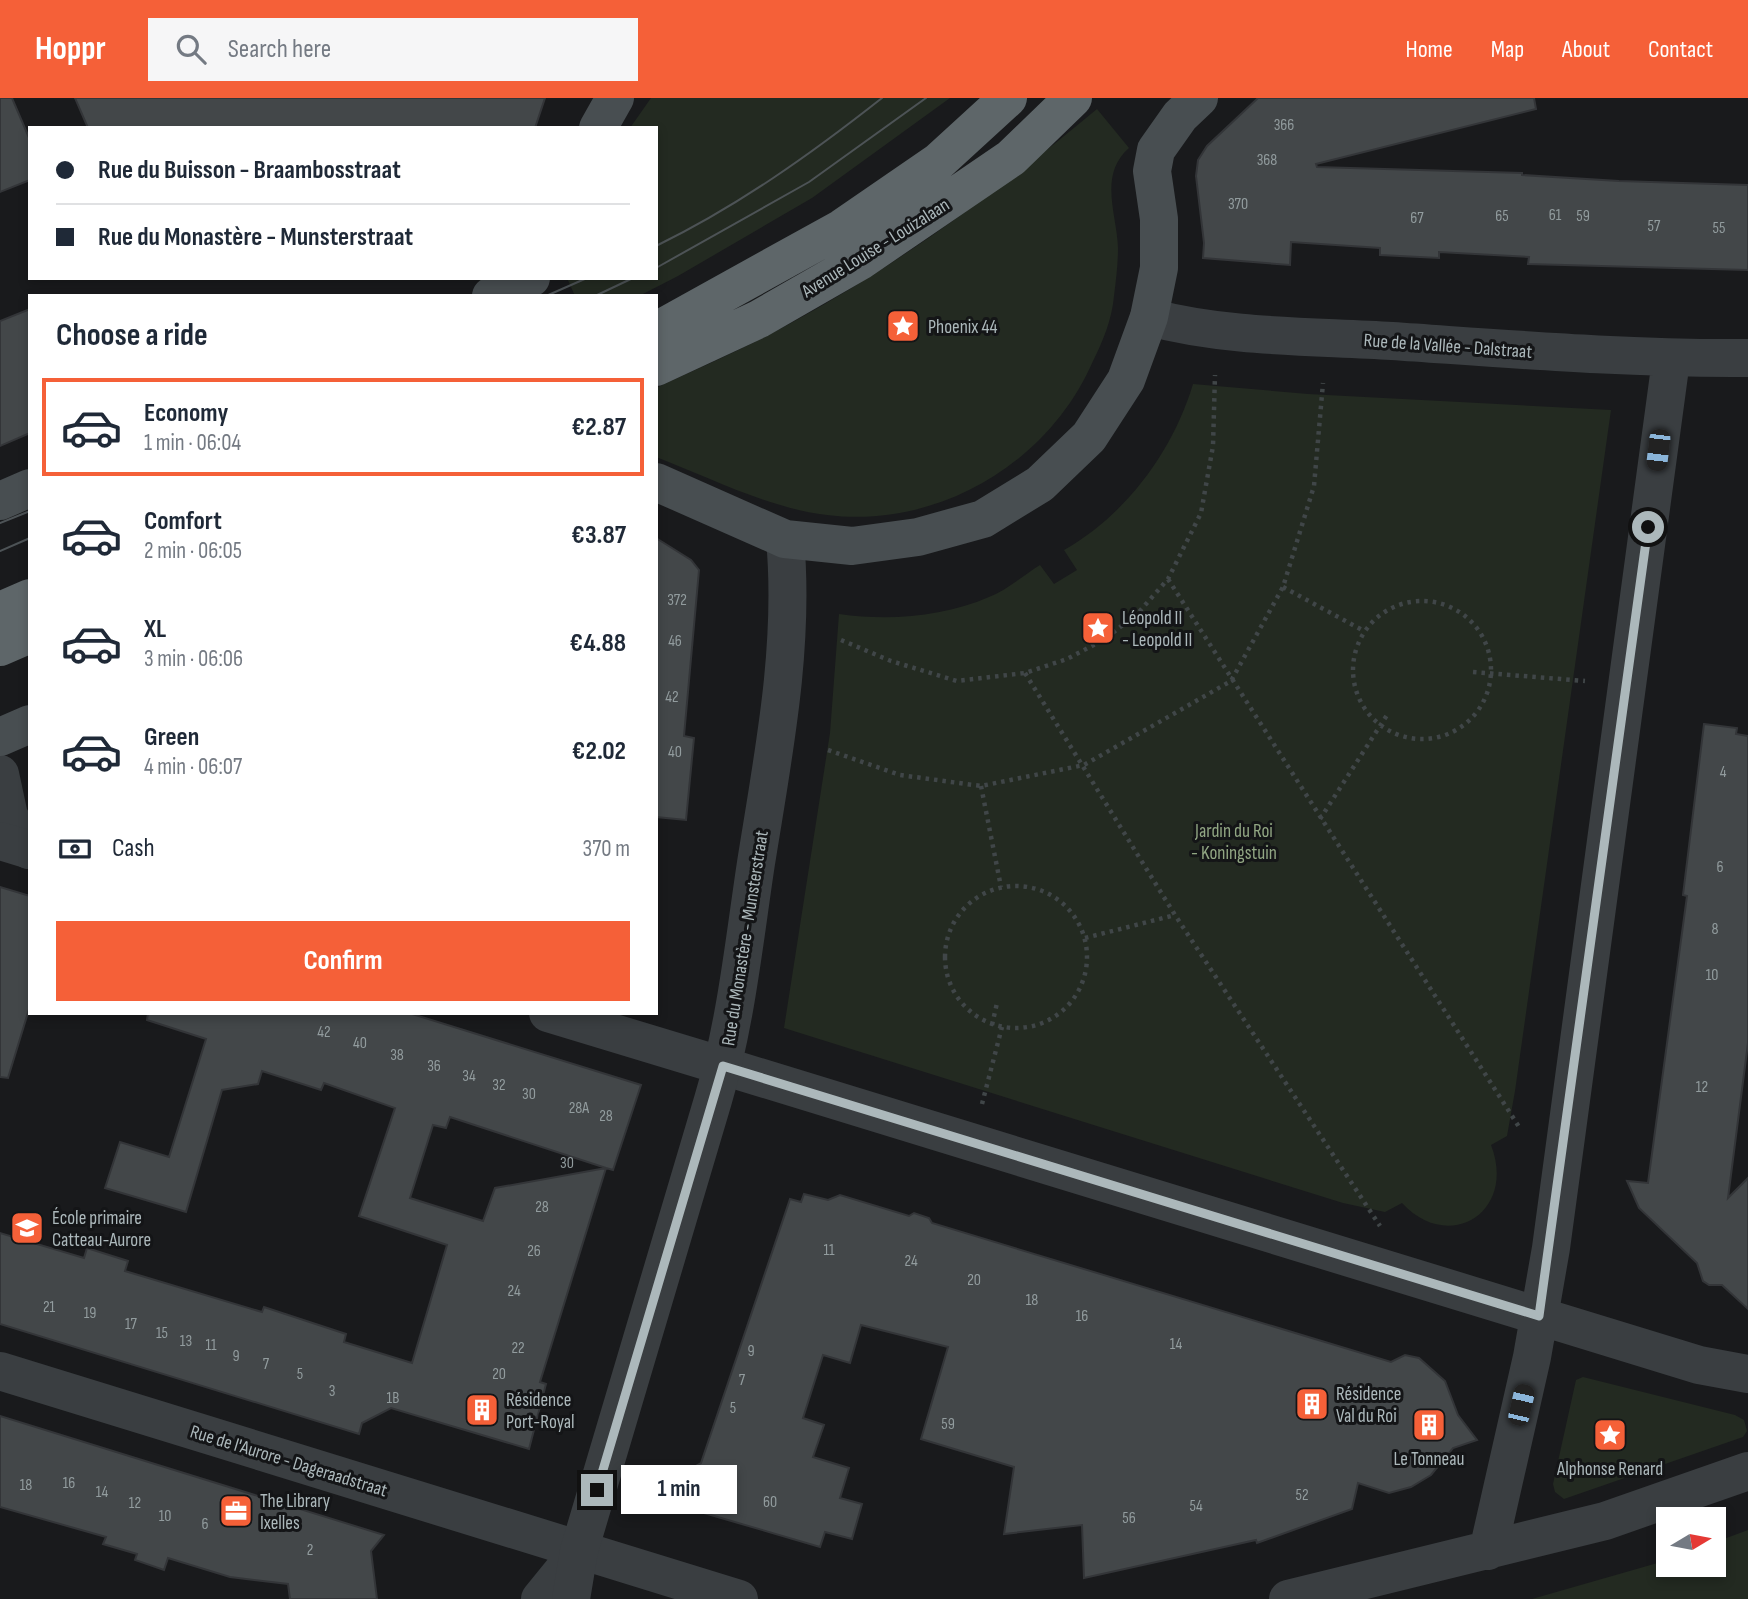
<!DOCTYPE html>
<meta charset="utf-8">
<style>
body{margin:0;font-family:"Sofia Sans Condensed",sans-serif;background:#f6f6f7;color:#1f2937;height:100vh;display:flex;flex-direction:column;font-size:26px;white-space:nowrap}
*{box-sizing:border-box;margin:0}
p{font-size:23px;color:#747a83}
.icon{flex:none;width:38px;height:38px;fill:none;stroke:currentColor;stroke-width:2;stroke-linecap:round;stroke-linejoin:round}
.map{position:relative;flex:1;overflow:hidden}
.side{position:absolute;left:28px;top:196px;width:630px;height:721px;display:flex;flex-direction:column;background:#fff;border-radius:0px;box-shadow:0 4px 10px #0003}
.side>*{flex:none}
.top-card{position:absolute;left:28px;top:28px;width:630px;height:154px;border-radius:0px;box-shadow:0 4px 10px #0003;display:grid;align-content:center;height:154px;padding:0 28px;background:#fff}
.needle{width:46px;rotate:80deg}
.tools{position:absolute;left:1656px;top:1409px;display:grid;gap:14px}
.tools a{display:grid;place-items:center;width:70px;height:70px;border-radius:0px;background:#fff;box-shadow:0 4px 10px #0003;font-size:35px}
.end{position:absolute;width:32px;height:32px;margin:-16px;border:9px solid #acb8bb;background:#111;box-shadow:0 0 0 4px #111}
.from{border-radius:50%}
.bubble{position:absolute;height:49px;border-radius:0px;background:#fff;box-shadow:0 4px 10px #0003;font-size:23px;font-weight:700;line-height:49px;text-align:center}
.car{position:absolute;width:21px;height:42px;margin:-21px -10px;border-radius:9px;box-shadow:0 0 5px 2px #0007;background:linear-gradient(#222 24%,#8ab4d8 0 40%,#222 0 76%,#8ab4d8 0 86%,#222 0)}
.top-card b{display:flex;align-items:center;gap:24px;height:66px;font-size:26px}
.top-card b+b{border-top:2px solid #e0e1e3}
.top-card i{width:18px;height:18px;background:#1f2937}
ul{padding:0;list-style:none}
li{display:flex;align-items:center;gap:21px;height:98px;margin:0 14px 10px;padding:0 14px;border:4px solid transparent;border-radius:0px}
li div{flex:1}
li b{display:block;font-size:26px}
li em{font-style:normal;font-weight:700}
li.selected{border-color:#f56038}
li>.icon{width:63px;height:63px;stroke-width:1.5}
h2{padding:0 28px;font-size:32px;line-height:84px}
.pay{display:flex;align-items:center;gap:18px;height:77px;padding:0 28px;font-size:26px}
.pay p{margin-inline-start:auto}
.action{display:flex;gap:14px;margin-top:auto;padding:14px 28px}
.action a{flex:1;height:80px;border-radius:0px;background:#f56038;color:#fff;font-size:28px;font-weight:700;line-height:80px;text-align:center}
header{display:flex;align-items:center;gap:42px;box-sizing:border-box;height:98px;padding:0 35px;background:#f56038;color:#fff}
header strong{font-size:33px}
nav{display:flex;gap:38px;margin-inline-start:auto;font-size:24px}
.search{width:490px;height:63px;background:#f6f6f7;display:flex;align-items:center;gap:18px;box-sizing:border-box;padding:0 24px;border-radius:0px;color:#747a83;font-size:26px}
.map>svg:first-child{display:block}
.green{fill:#232a21}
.building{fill:#434749;stroke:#333538;stroke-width:2;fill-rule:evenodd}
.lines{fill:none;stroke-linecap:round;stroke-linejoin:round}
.path{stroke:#404648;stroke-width:4.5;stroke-dasharray:3.5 5;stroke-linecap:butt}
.minor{stroke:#3a3e41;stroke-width:38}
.tertiary{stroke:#3a3e41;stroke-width:38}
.secondary{stroke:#484e51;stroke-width:38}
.trunk{stroke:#5e6669;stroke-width:38}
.tram{stroke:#4d5356;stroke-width:2}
.route{stroke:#acb8bb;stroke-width:9}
.labels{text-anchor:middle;stroke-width:6;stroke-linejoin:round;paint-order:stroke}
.number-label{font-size:16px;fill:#929c9e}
.street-label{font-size:19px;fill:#acb8bb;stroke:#141517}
.poi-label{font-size:19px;fill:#acb8bb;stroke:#141517;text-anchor:start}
.park-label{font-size:19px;fill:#91a683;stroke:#141517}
</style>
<header>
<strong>Hoppr</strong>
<div class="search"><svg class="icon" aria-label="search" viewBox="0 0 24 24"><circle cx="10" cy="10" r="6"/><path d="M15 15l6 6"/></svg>Search here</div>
<nav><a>Home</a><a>Map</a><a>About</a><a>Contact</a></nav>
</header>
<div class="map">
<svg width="1748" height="1501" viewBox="0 0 1748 1501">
<rect width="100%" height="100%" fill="#191a1c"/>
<path class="green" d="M651 0H950L812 100 678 178 639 198H575L567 180H656V30H630Z
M1097 11 1129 50C1098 77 1117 116 1118 150 1118 166 1116 182 1114 198 1112 221 1103 243 1093 263 1049 365 938 431 827 417 768 410 711 380 656 359V290C701 269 747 249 791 225 901 165 1001 91 1097 11Z
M1193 286 1308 296 1611 312 1515 993 1507 1038 1491 1047C1517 1114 1449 1156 1402 1105L1385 1114 1343 1105 784 930 830 635 839 516C889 523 943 519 989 499 1007 492 1024 477 1040 467L1054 486 1077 472 1064 452C1126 417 1173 353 1193 286Z
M1583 1279 1735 1317 1744 1322 1747 1333 1743 1339 1564 1401 1555 1394 1553 1386 1576 1282Z
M1748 1432V1501H1532L1668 1462V1466H1713V1445Z"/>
<path class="building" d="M0 0H12L30 42V82L0 94Z
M75 0H545L535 30H88Z
M1258 0H1534L1536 11 1316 66 1317 69 1522 75V77L1619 83 1748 87V172L1528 166 1529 159 1439 154V160L1380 157V150L1291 144 1290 167 1203 160 1204 145 1196 78 1198 62 1207 48Z
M30 211V335L0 348V223Z
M656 440 691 462 699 472 684 638 694 640 686 722 656 719Z
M1704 626 1737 630 1736 636 1748 638V945L1728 1100 1748 1080V1211L1722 1187H1709L1703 1183 1697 1165 1639 1110 1627 1083 1648 1085 1687 798 1683 797Z
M0 789 30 798V908L8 980 0 979Z
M148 915H409L641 987 613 1072 606 1070 540 1284 546 1286 529 1351 391 1310 362 1325 359 1336 0 1226V1135L84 1160 87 1150 128 1163 125 1173 262 1214 264 1209 346 1236 344 1244 412 1265 447 1147 359 1118 395 1010 324 985 321 992 262 973 258 986 222 992 186 1114 105 1090 120 1044 169 1059 206 941 147 922ZM450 1019 606 1070 495 1090 483 1123 410 1100 433 1027 446 1030Z
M804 1096 828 1102 840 1097 909 1118 914 1115 929 1120 932 1125 1391 1264 1405 1257 1419 1260 1445 1283 1458 1317 1477 1342 1453 1350 1431 1377 1411 1389 1389 1395 1358 1385 1352 1411 1257 1445 1256 1442 1084 1480 1082 1427 1004 1436 1014 1369 921 1341 948 1249 861 1227 850 1265 823 1257 803 1320 824 1327 813 1359 849 1370 840 1400 862 1406 852 1441 825 1434 820 1449 687 1410 690 1400 678 1378 701 1365 790 1101 801 1104Z
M0 1318 384 1437 371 1453 377 1501H290L288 1486 230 1479 168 1460 164 1472 135 1462 137 1456 103 1446 106 1439 0 1409Z"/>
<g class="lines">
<path class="path" d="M1168 481 1521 1032
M1283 489 1364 533
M1353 572a69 69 0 1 1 138 0a69 69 0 1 1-138 0Z
M841 542 891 563 957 583 1025 575 1067 561 1105 541 1139 514 1168 481 1201 415 1213 348 1215 277
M1473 574 1585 583
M1025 575 1175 817 1380 1128
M828 652 900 677 981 688 1084 667 1231 583 1283 489 1314 388 1323 285
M981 688 1001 789
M1320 721 1389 614
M945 859a71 71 0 1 1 142 0a71 71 0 1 1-142 0Z
M1085 840 1175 817
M992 927 997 905
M982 1006 1002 929"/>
<path class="minor" d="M1149 219C1227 240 1312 238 1392 243 1511 251 1629 261 1748 260
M0 676 9 718 29 752
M723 968 1699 1267 1748 1276
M0 1273 739 1501
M1488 1453 1532 1259 1551 1150 1671 262
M540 1501 579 1453
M1288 1501 1605 1423 1748 1373"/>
<path class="tertiary" d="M0 743 30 752
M548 915 723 968
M571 1501 579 1453 713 1002C736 925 744 844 756 765 773 658 795 549 785 441"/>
<path class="secondary" d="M598 30 615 0
M491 198 531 180
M656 384 785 441 852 448 918 439 983 421 1040 386 1089 339 1126 282 1149 219 1159 170V121L1152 73 1156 52 1180 18 1199 0
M0 403 30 390
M0 639 30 626"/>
<path class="trunk" d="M656 233 842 130 938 64 1008 0
M656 269 759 221 860 163 1011 60 1073 0
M0 513 30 500
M0 549 30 536"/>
<path class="tram" d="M656 148C738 108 811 56 882 0
M656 170 809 84 926 0
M546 198 587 180
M595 198 633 180
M0 425 30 413
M0 453 30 440"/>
</g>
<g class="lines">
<path class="route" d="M597 1392 723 968 1539 1218 1648 429"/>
</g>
<defs>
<symbol id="sight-square" viewBox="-11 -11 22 22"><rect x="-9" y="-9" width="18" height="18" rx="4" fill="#f56038" stroke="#141517"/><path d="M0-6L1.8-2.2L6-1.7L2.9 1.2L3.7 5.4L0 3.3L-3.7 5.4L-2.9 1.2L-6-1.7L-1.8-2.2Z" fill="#fff"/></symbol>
<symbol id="school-square" viewBox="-11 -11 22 22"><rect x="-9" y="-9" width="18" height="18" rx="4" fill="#f56038" stroke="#141517"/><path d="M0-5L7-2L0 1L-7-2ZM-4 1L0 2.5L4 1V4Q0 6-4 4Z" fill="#fff"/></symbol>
<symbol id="building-square" viewBox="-11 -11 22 22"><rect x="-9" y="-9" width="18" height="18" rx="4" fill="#f56038" stroke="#141517"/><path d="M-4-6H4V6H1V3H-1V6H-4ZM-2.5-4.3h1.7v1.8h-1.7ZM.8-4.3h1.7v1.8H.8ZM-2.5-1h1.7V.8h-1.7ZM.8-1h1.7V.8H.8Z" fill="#fff"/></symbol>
<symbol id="office-square" viewBox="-11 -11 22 22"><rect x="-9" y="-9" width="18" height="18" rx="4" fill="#f56038" stroke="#141517"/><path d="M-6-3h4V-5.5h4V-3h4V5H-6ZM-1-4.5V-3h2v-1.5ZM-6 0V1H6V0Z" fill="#fff"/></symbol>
</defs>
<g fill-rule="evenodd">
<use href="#sight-square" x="884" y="209" width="38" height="38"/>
<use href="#sight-square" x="1079" y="511" width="38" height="38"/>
<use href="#school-square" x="8" y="1111" width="38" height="38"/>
<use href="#building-square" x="1293" y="1287" width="38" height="38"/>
<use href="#building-square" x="463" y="1293" width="38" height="38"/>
<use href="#building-square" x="1410" y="1308" width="38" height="38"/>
<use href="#sight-square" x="1591" y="1318" width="38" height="38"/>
<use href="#office-square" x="217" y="1394" width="38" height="38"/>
</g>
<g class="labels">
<g class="number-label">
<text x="1284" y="32">366</text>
<text x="1267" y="67">368</text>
<text x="1238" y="111">370</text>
<text x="1555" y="122">61</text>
<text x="1502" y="123">65</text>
<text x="1583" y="123">59</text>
<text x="1417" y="125">67</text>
<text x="1654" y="133">57</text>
<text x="1719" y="135">55</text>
<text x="677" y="507">372</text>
<text x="675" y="548">46</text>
<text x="672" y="604">42</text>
<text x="675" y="659">40</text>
<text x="1723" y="679">4</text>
<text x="1720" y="774">6</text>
<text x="1715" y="836">8</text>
<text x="1712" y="882">10</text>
<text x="324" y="939">42</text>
<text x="360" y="950">40</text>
<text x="397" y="962">38</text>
<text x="434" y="973">36</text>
<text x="469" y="983">34</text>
<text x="499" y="992">32</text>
<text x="1702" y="994">12</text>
<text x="529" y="1001">30</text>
<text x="579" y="1015">28A</text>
<text x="606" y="1023">28</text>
<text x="567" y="1070">30</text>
<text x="542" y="1114">28</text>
<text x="829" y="1157">11</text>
<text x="534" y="1158">26</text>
<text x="911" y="1168">24</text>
<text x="974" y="1187">20</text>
<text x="514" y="1198">24</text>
<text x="1032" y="1207">18</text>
<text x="49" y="1214">21</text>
<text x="90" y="1220">19</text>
<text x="1082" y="1223">16</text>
<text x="131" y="1231">17</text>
<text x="162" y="1240">15</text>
<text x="186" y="1248">13</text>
<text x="1176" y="1251">14</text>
<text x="211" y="1252">11</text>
<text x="518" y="1255">22</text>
<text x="751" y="1258">9</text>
<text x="236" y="1263">9</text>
<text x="266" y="1271">7</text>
<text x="300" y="1281">5</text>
<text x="499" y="1281">20</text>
<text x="742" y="1287">7</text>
<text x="332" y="1298">3</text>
<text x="393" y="1305">1B</text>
<text x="733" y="1315">5</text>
<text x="948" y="1331">59</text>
<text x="69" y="1390">16</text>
<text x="26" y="1392">18</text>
<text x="102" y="1399">14</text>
<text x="1302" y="1402">52</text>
<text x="770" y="1409">60</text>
<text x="135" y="1410">12</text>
<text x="1196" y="1413">54</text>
<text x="165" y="1423">10</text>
<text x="1129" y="1425">56</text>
<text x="205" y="1431">6</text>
<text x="310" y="1457">2</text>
</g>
<g class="street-label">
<text transform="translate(875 149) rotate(-32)" y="7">Avenue Louise - Louizalaan</text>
<text transform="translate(1448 247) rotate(4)" y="7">Rue de la Vallée - Dalstraat</text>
<text transform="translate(744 840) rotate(-81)" y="7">Rue du Monastère - Munsterstraat</text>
<text transform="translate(289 1362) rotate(17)" y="7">Rue de l'Aurore - Dageraadstraat</text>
</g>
<g class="poi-label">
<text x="928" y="235">Phoenix 44</text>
<text x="1122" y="526">Léopold II<tspan x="1122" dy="22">- Leopold II</tspan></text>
<text x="52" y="1126">École primaire<tspan x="52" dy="22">Catteau-Aurore</tspan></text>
<text x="1336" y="1302">Résidence<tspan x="1336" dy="22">Val du Roi</tspan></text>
<text x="506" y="1308">Résidence<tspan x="506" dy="22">Port-Royal</tspan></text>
<text x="1429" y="1367" text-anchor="middle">Le Tonneau</text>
<text x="1610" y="1377" text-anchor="middle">Alphonse Renard</text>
<text x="260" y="1409">The Library<tspan x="260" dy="22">Ixelles</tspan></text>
</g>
<g class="park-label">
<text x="1234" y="739">Jardin du Roi<tspan x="1234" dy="22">- Koningstuin</tspan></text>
</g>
</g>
</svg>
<div class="tools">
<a><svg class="needle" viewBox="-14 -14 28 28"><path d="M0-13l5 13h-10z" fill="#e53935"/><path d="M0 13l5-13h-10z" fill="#747a83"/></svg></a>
</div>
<i class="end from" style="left:1648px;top:429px"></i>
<i class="end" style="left:597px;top:1392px"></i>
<div class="bubble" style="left:621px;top:1367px;width:116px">1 min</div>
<i class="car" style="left:1658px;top:352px;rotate:187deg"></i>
<i class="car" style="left:1521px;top:1307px;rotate:13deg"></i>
<div class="top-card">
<b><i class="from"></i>Rue du Buisson - Braambosstraat</b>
<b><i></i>Rue du Monastère - Munsterstraat</b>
</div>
<section class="side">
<h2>Choose a ride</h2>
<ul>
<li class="selected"><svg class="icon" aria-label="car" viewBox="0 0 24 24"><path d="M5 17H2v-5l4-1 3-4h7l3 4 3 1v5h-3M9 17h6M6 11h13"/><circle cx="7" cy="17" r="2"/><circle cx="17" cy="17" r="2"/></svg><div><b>Economy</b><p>1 min · 06:04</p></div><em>€2.87</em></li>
<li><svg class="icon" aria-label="car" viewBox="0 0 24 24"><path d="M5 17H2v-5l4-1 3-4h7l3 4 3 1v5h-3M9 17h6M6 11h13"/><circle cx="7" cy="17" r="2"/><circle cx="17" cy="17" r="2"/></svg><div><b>Comfort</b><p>2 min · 06:05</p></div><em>€3.87</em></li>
<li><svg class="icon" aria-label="car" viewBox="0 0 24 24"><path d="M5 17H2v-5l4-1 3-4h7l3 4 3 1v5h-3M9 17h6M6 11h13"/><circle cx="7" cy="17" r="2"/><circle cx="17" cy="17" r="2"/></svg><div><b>XL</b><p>3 min · 06:06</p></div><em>€4.88</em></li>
<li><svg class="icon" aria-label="car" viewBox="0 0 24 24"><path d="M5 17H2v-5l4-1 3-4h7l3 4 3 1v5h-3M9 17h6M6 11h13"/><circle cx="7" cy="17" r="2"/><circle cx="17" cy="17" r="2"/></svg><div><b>Green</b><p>4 min · 06:07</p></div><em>€2.02</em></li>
</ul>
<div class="pay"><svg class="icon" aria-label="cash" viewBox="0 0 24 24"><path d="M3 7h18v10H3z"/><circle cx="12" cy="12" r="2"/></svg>Cash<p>370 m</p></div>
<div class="action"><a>Confirm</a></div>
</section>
</div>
